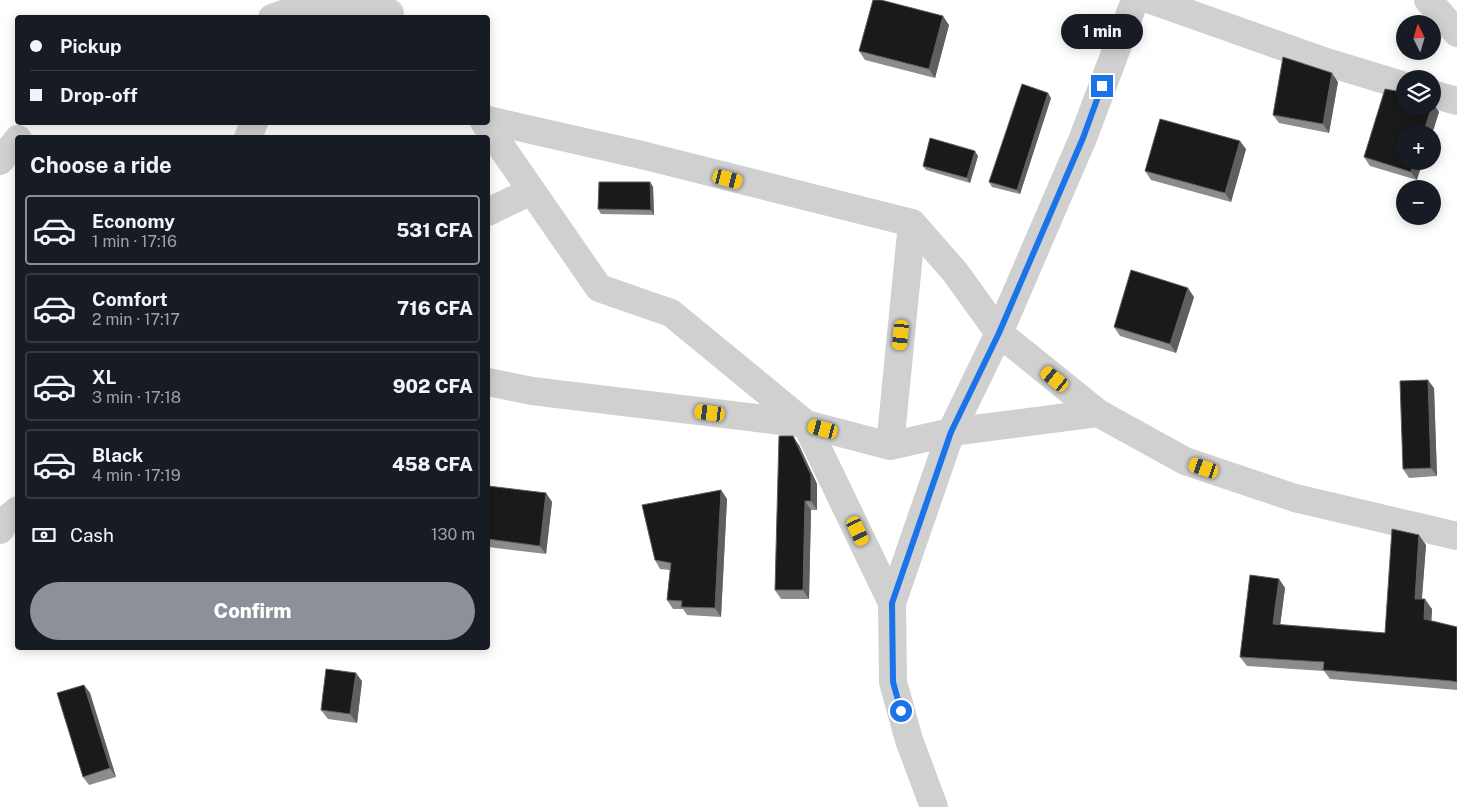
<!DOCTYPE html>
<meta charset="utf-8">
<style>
body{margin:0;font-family:"Public Sans",sans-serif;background:#242831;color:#f1f3f6;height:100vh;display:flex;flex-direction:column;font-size:19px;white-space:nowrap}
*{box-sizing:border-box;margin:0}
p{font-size:16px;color:#9ea1a6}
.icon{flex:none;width:28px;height:28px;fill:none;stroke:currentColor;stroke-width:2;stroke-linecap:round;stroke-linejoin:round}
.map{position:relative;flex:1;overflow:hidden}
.drawer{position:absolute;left:15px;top:135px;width:475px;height:515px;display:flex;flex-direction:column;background:#171b24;border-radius:5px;box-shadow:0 2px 12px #0003}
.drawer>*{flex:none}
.banner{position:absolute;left:15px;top:15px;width:475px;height:110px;border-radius:5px;box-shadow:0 2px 12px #0003;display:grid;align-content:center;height:110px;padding:0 15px;background:#171b24}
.needle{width:32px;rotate:355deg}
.controls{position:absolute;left:1396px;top:15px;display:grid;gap:10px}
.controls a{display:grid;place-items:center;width:45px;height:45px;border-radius:50%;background:#171b24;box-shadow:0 2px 12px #0003;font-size:25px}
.end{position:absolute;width:22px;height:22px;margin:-11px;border:6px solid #1a73e8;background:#fff;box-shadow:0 0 0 2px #fff}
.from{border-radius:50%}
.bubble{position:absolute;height:35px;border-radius:18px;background:#171b24;box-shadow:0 2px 12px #0003;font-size:16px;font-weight:800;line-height:35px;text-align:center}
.car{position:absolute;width:15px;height:30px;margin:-15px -8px;border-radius:6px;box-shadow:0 0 4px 1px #0007;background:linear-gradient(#f5c518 24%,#345 0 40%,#f5c518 0 76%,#345 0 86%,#f5c518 0)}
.banner b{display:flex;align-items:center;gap:18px;height:48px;font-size:19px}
.banner b+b{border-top:1px solid #363941}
.banner i{width:12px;height:12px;background:#f1f3f6}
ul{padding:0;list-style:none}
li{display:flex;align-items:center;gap:15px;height:70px;margin:0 10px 8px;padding:0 5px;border:2px solid #363941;border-radius:5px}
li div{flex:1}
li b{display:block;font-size:19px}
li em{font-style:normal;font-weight:800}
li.active{border-color:#8c9099}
li>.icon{width:45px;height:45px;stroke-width:1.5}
h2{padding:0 15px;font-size:22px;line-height:60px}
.pay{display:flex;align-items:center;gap:12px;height:55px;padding:0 15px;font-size:19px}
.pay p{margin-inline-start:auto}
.action{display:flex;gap:10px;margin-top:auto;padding:10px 15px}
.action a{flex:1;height:58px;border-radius:30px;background:#8c9099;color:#fff;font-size:20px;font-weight:800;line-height:58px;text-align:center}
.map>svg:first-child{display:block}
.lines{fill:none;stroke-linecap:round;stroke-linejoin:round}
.street{stroke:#d0d0d0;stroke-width:28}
.wall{fill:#8c8c8c}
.shaded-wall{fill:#5f5f5f}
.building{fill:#1a1a1a;stroke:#5f5f5f}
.route{stroke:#1a73e8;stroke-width:6}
</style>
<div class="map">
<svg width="1457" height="807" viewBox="0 0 1457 807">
<rect width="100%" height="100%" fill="#fff"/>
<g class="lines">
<path class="street" d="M1151 0 1326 62 1405 86
M1428 0 1457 33
M272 18 310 4 390 13
M1432 94 1457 101
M488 120 646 156 912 223 955 272 999 333 1098 413 1185 461 1295 498 1457 536
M484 122 599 288 671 313 806 424 892 603
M248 138 254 122
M0 161 18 139
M488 212 531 191
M488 382 532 391 806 424 890 446 951 432 1098 413
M890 446 912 223
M0 530 8 518 18 510
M934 807 909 740 893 682 892 603 951 432 999 333 1083 138 1135 0"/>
</g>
<path class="wall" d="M949 25 935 78 865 60 859 51Z
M1338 82 1329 133 1279 123 1273 115Z
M1051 98 1020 194 992 187 989 182Z
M1433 103 1439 112 1432 134H1405L1417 180 1370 166 1364 157 1405 106Z
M1246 149 1231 202 1151 180 1145 171Z
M978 156 970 183 926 170 923 166Z
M650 182 653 187 654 215 601 214 598 209Z
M1194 297 1176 353 1120 336 1114 327Z
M1434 388 1437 476 1409 478 1403 469Z
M799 445 817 484V510H811L809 599H781L775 590Z
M488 486 546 493 552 502 546 554 488 547Z
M721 490 727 499 721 617 687 615 683 609H673L667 600 670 570 660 569 655 560Z
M1426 545 1422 599 1432 609 1431 621 1457 627V690L1330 679 1324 671 1247 666 1240 657 1279 579 1285 588 1280 625 1385 633Z
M362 681 357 723 328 719 321 710Z
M84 685 90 693 116 777 89 785 83 777Z"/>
<path class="shaded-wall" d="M943 16 949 25 935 78 929 69Z
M1332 73 1338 82 1329 133 1323 124Z
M1048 93 1051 98 1020 194 1017 190Z
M1433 103 1439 112 1432 134H1423Z
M1240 141 1246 149 1231 202 1225 193Z
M975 151 978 156 970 183 967 178Z
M1414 161H1423L1417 180 1411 172Z
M650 182 653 187 654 215 651 210Z
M1188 288 1194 297 1176 353 1170 344Z
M1428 380 1434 388 1437 476 1431 468Z
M793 436 799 445 817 484V510L811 501Z
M721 490 727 499 721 617 715 608Z
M546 493 552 502 546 554 540 546Z
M805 501 811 510 809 599 803 590Z
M1419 535 1426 545 1421 608 1415 599Z
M1279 579 1285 588 1279 634 1273 624Z
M1425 599 1432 609 1431 629 1424 619Z
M356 673 362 681 357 723 350 714Z
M84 685 90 693 116 777 110 768Z"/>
<path class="building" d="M873 0H881L943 16 929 69 859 51Z
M1283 57 1332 73 1323 124 1273 115Z
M1022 84 1048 93 1017 190 989 182Z
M1385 89 1402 92 1405 91V106H1432L1423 134H1405V161H1414L1411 172 1364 157Z
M1160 119 1240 141 1225 193 1145 171Z
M930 138 975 151 967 178 923 166Z
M599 182H650L651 210 598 209Z
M1131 270 1188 288 1170 344 1114 327Z
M1428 380 1431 468 1403 469 1400 381Z
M779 436H793L811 475V501H805L803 590H775Z
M488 486 546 493 540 546 488 539Z
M721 490 715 608 681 607 682 601 667 600 671 563 655 560 642 505Z
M1392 529 1419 535 1415 599H1425L1424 619 1457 627V682L1452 681 1323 670 1324 662 1240 657 1250 575 1279 579 1273 624 1385 633Z
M326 669 356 673 350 714 321 710Z
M84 685 110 768 83 777 57 693Z"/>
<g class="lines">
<path class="route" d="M901 711 893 682 892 603 951 432 999 333 1083 138 1102 86"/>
</g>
</svg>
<div class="controls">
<a><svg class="needle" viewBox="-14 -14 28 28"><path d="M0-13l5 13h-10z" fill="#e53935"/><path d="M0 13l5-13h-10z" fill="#9ea1a6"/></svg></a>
<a><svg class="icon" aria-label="layers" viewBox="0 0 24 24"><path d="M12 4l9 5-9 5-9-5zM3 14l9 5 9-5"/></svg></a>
<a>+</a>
<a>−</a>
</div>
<i class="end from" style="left:901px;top:711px"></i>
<i class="end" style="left:1102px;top:86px"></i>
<div class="bubble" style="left:1061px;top:14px;width:82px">1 min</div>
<i class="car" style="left:728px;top:179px;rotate:104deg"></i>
<i class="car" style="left:901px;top:335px;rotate:186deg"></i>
<i class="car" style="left:1055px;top:379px;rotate:309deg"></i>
<i class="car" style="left:710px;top:413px;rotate:277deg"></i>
<i class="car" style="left:823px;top:429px;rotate:285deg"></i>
<i class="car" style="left:1204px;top:468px;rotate:289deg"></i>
<i class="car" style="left:858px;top:531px;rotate:155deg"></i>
<div class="banner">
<b><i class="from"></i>Pickup</b>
<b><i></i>Drop-off</b>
</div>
<section class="drawer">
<h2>Choose a ride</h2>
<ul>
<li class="active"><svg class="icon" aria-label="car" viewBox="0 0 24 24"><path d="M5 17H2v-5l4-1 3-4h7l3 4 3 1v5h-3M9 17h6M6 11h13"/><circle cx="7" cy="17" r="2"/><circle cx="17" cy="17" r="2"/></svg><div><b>Economy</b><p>1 min · 17:16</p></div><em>531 CFA</em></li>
<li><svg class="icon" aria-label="car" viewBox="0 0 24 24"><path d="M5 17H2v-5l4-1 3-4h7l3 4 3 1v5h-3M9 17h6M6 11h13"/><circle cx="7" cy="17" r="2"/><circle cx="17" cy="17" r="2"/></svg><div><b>Comfort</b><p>2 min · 17:17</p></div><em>716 CFA</em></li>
<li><svg class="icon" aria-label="car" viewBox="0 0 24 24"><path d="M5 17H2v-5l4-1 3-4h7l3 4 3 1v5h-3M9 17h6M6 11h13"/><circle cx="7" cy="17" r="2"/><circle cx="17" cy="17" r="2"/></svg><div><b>XL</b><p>3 min · 17:18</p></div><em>902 CFA</em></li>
<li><svg class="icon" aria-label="car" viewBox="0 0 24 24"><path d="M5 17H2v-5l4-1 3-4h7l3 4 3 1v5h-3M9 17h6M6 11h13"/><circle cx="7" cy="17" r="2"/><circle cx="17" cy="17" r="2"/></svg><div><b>Black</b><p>4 min · 17:19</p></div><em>458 CFA</em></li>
</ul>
<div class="pay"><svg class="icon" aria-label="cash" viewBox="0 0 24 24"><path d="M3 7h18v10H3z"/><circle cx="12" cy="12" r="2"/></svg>Cash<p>130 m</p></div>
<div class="action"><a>Confirm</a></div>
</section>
</div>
